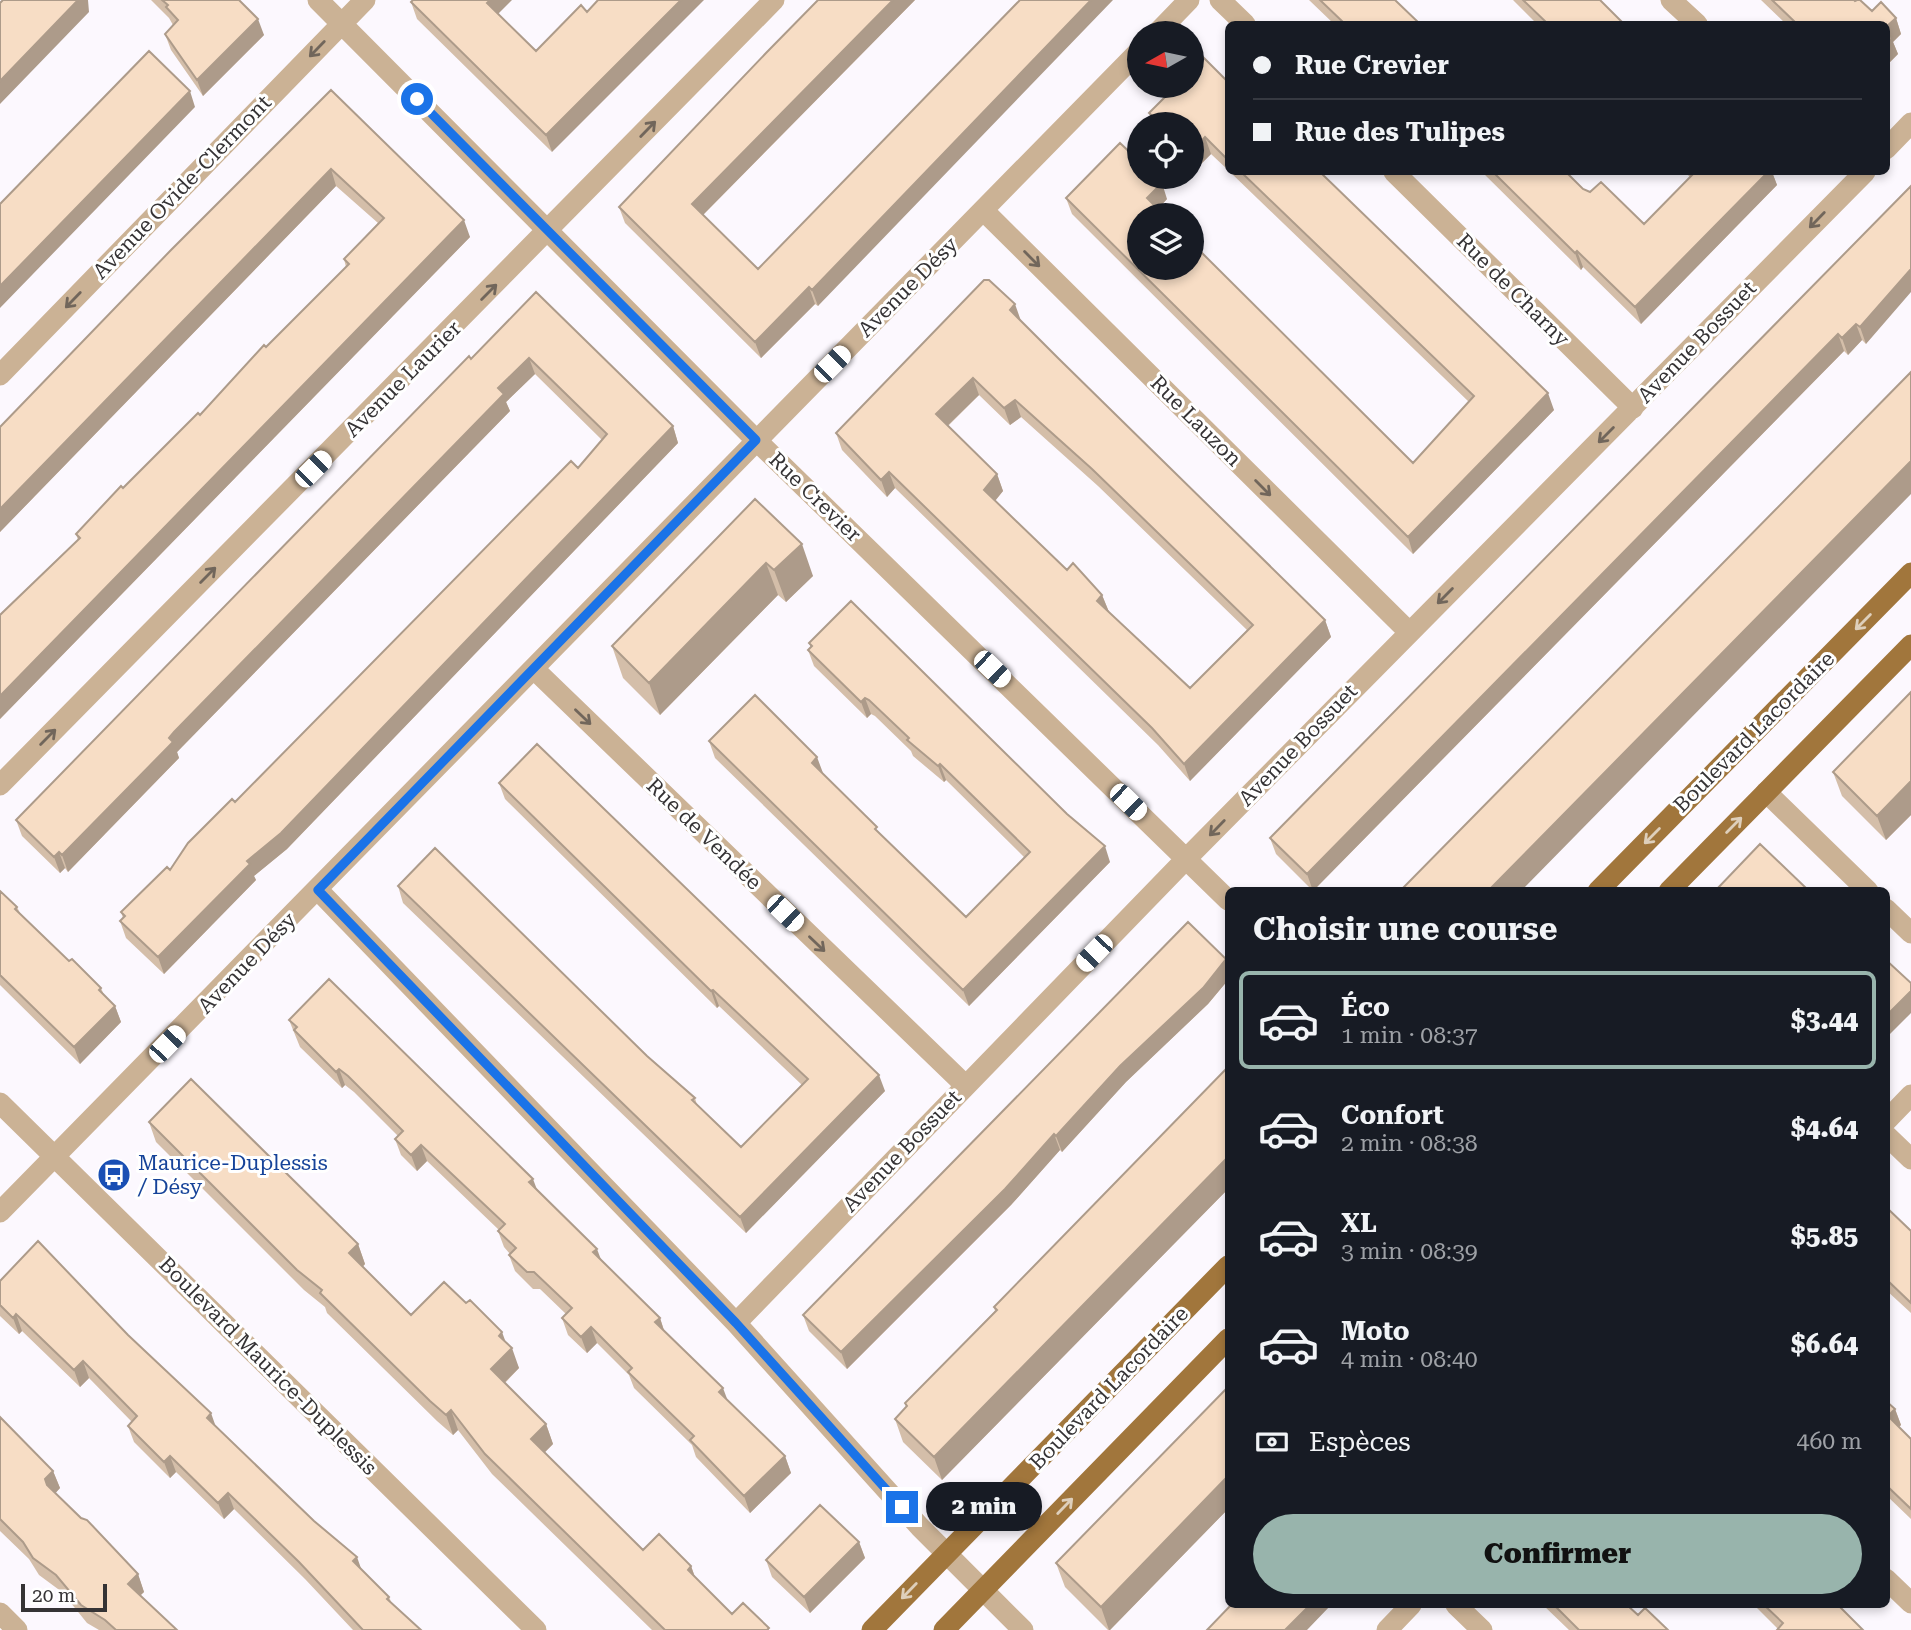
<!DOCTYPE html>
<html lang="fr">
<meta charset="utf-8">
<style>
body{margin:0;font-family:"Roboto Serif",serif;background:#20242c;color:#f1f3f6;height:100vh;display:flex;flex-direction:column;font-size:26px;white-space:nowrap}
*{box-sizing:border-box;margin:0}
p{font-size:23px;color:#9ea1a6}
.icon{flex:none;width:38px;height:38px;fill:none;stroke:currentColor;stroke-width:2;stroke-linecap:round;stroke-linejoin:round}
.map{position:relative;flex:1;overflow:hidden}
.side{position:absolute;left:1225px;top:887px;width:665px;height:721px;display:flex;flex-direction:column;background:#171b24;border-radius:10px;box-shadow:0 4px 10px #0003}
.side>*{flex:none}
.top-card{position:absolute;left:1225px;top:21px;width:665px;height:154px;border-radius:10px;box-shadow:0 4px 10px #0003;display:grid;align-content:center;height:154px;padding:0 28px;background:#171b24}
.needle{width:46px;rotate:261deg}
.fabs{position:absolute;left:1127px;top:21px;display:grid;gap:14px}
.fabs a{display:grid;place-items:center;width:77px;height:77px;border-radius:50%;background:#171b24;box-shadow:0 4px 10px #0003;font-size:35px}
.scale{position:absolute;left:21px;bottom:18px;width:86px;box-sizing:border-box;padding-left:7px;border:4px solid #353335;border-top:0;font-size:19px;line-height:24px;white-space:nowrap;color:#353335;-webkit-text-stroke:5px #fff;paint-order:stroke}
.end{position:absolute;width:32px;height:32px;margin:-16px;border:9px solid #1a73e8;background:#fff;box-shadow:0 0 0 4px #fff}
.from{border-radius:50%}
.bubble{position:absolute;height:49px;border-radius:24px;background:#171b24;box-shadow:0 4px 10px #0003;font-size:23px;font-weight:800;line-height:49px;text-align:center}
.car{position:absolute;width:21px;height:42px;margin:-21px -10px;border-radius:9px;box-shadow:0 0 5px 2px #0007;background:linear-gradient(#fff 24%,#345 0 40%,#fff 0 76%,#345 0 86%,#fff 0)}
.top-card b{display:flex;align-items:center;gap:24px;height:66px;font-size:26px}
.top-card b+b{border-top:2px solid #363941}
.top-card i{width:18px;height:18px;background:#f1f3f6}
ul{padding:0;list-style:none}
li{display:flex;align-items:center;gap:21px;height:98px;margin:0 14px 10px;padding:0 14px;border:4px solid transparent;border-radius:10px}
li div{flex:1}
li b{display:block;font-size:26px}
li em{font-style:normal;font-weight:800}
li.selected{border-color:#98b4ac}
li>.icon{width:63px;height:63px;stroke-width:1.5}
h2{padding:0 28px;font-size:32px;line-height:84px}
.pay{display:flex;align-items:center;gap:18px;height:77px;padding:0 28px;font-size:26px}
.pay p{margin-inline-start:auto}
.action{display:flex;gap:14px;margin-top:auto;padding:14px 28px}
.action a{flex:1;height:80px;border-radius:42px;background:#98b4ac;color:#111;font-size:28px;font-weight:800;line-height:80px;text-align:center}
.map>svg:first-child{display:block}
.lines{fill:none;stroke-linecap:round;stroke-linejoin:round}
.minor{stroke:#cbb295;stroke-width:21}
.major{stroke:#a1763c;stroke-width:21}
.wall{fill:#d4bea9;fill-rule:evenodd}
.shaded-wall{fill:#ad9b8a}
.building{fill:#f7ddc5;stroke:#ad9b8a;stroke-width:2;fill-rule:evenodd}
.oneway{stroke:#71665b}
.oneway2{stroke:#decfbb}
.route{stroke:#1a73e8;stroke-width:9}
.labels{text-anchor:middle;stroke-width:6;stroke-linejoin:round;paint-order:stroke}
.street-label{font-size:21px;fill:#353335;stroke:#fff}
.transit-label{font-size:21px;fill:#164399;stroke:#fff;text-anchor:start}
</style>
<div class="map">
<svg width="1911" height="1630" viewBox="0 0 1911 1630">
<rect width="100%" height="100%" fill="#fcf8fe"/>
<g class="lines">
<path class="minor" d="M318 0 756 440 1228 900
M1220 0 1245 24
M1671 0 1697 24
M1157 33 1189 0
M1886 149 1911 123
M1394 172 1633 408
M984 211 1409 632
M0 375 365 0
M534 669 965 1085
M0 785 774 0
M1766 792 1868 891
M318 890 736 1323 920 1527 1023 1630
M1886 909 1911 933
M0 1103 536 1630
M1886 1121 1911 1095
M1886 1135 1911 1159
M0 1212 1139 51
M736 1323 1186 859 1865 172
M1886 1579 1911 1603
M1456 1605 1482 1630
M0 1613 17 1630
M1387 1630 1411 1605"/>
<path class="major" d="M1598 891 1911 573
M1669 891 1911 645
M872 1630 1228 1266
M944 1630 1228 1339"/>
</g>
<path class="wall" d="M151 0H239L264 35 203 96 171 50 165 34 173 25 169 18Z
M818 0H915L703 215 758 269 1020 0 818 306 815 304 761 358 625 223 619 207Z
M1309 0H1395L1420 24H1334Z
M1513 0H1600L1624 24H1537Z
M1761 0H1854L1872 11 1896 18 1901 34 1893 42 1898 54 1886 66V24H1786Z
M411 2 498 14 536 51 552 152 417 19Z
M1228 82V170L1211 154 1198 167 1192 162V124H1153L1149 113Z
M331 90 470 237 0 719V615L78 540 76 534 200 415 346 267 344 259 378 223 336 186 0 532V427Z
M1230 172H1320L1554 410 1413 554 1072 214 1066 198 1167 199 1158 209 1413 463 1469 402Z
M1482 172H1566L1583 189 1644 224 1690 177 1685 172H1772L1777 185 1641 324 1583 267 1581 270Z
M1911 186 1866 344 1862 340 1848 355 1844 351 1313 891 1276 854 1270 838Z
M536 292 673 426 678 443 287 849 254 876 256 880 164 974 126 938 120 921 123 918 121 912 170 870 235 802 578 468 602 440 535 374 506 402 510 411 180 749 177 752 179 758 68 872 65 868 60 873 22 836 16 820Z
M1021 321 1059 359 1325 620 1331 637 1190 781 1158 745 895 488 887 497 842 450 836 433ZM979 395 1010 425 1021 417 1098 486 1247 630 1190 688 1109 612 1102 595 1067 570 995 501 1003 491 997 474 948 426Z
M755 499 813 576 786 602 778 595 660 715 623 678 612 646Z
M809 643 1110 862 969 1006 715 758 709 741 823 774 880 834 966 917 1025 858 946 780 944 782 913 756 911 751 875 716 871 714 867 718 814 666 808 650 811 648Z
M1911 692V815L1886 840 1842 796 1833 772Z
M499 783 885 1091 746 1233 403 903 398 886 647 1056 695 1098 697 1105 741 1147 802 1085 719 1006 717 1008 505 799Z
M0 891 17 907 20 913 69 961 101 988 104 995 115 1006 121 1022 80 1064 0 985Z
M1228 966V980L1208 1004 1126 1082 1062 1152 1060 1150 1011 1205 847 1369 809 1331 803 1315Z
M289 1020 537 1189 601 1260 660 1318 664 1330 728 1401 785 1456 791 1473 750 1513 696 1457 692 1445 634 1388 629 1375 597 1343 587 1353 568 1335 562 1318 566 1314 540 1289H533L515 1271 509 1255 510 1254 504 1247 498 1231 499 1230 427 1161 417 1171 401 1155 395 1139 398 1136 354 1092 345 1085 342 1088 300 1047Z
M1228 1067V1189L942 1480 903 1442 895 1419 906 1407 905 1403 995 1311 994 1307Z
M149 1122 358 1244 365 1264 363 1267 411 1315 506 1343 519 1368 505 1383 546 1424 553 1444 544 1453 643 1550 691 1566 695 1577 732 1614 769 1628V1630H652L492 1474 458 1430 453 1435 437 1421 327 1313 325 1307 304 1290 156 1142Z
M1886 1207 1911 1231V1313L1886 1290Z
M0 1281 216 1426 389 1597 392 1604 421 1630H353L305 1579 234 1509 224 1519 176 1472 170 1478 134 1442 128 1426 132 1422 89 1378 80 1387 22 1331 19 1334 0 1316Z
M1228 1387V1509L1110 1630H1108L1065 1587 1056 1563Z
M1886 1401 1895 1409 1901 1425 1899 1427 1911 1439V1519L1886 1495Z
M0 1417 53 1471 60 1488 55 1493 138 1574 144 1592 140 1596 177 1630H99L87 1623 62 1592 39 1575 29 1559 0 1531Z
M859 1542 865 1558 810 1613 772 1577 766 1560Z
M1543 1605H1627L1638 1615 1668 1630H1569Z
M1754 1605H1838L1778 1629Z"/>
<path class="shaded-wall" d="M78 0H88L89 12 0 104V81Z
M490 0H512L493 19 487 3Z
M681 0H704L552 152 546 135Z
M893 0H915L698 220 692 204Z
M1091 0H1113L818 306 812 290Z
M1896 18 1901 34 1893 42 1898 54 1886 66V27Z
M258 19 264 35 203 96 197 80Z
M190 91 195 107 0 308V286Z
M1205 137 1211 154 1198 167 1192 151Z
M331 169 336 186 0 532V509Z
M1768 172H1772L1777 185 1641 324 1635 307Z
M1162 183 1167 199 1153 214 1147 198Z
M464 220 470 237 0 719V696Z
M1577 251 1583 267 1581 270 1575 253Z
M1911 269V292L1866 344 1860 327Z
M809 287 815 304 761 358 755 342Z
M1015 304 1021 321 1010 310Z
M1856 324 1862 340 1848 355 1842 338Z
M1838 334 1844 351 1313 891 1307 874Z
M529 358 535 374 506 402 510 411 180 749 177 752 179 758 68 872 62 855 174 732 498 388Z
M973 378 979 395 942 431 936 414Z
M1548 393 1554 410 1413 554 1408 537Z
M1015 400 1021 417 1010 425 1004 408Z
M673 426 678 443 287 849 254 876 256 880 164 974 158 957 247 861Z
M1911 461V494L1521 891H1488Z
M889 472 895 488 887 497 881 480Z
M997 474 1003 491 990 507 984 490Z
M802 544 813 576 786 602 774 570Z
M766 563 778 595 660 715 649 683Z
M1102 595 1109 612 1097 601Z
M1325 620 1331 637 1190 781 1184 764Z
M865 698 871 714 867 718 861 702Z
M817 757 823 773 812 763Z
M940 764 946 780 944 782 938 766Z
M1911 781V815L1886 840 1877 816Z
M1105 846 1110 862 969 1006 963 990Z
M59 852 65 868 60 873 54 857Z
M1226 959 1228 966V980L1208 1004 1126 1082 1062 1152 1056 1136 1120 1066Z
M713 990 719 1006 717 1008 711 991Z
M1911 991V1013L1886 1038V1016Z
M115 1006 121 1022 80 1064 74 1047Z
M339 1069 345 1085 342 1088 336 1072Z
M879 1075 885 1091 746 1233 740 1217Z
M1054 1134 1060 1150 1011 1205 847 1369 841 1352Z
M421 1145 427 1161 417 1171 411 1155Z
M1228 1157V1189L942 1480 934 1457Z
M533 1179 539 1195 529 1182Z
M358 1244 365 1264 356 1273 349 1253Z
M597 1249 603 1265 593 1252Z
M16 1314 22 1331 19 1334 13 1318Z
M660 1318 665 1334 655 1322Z
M591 1327 597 1343 587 1353 581 1337Z
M502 1332 509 1351 512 1348 519 1368 498 1389 491 1369 499 1336Z
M83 1361 89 1378 80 1387 74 1370Z
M723 1388 729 1404 719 1392Z
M1895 1409 1901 1425 1893 1432 1888 1416Z
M451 1410 458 1430 453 1435 446 1415Z
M211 1413 217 1430 207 1418Z
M546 1424 553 1444 538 1459 531 1439Z
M170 1456 176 1472 170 1478 164 1462Z
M785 1456 791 1473 750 1513 744 1496Z
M53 1471 60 1488 52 1497 45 1479Z
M1228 1476V1509L1110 1630H1109L1101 1607Z
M228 1493 234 1509 224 1519 218 1503Z
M859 1542 865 1558 810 1613 804 1597Z
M357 1557 363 1574 353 1561Z
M691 1566 698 1586 688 1570Z
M138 1574 144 1592 134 1601 128 1584Z
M1310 1605H1331L1307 1630H1285Z"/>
<path class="building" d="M3 0H78L0 81V3Z
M162 0H239L258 19 197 80 165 34 178 20 166 7 168 5Z
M413 0H490L487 3 536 51 581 5 587 12 598 0H681L546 135 411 2Z
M818 0H893L692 204 758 269 1020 0H1091L812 290 809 287 755 342 619 207 766 53Z
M1320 0H1395L1420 24H1345Z
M1523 0H1600L1624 24H1548Z
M1772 0H1854L1855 1 1857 0H1860L1872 11 1881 2 1896 18 1886 27V24H1797Z
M1886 33 1892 38 1886 43Z
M149 51 190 91 0 286V204Z
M1203 57 1228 82V160L1205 137 1192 151V124H1162L1149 113 1176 86H1192V69Z
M331 90 464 220 0 696V615L80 538 76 534 121 486 123 488 198 413 200 415 264 345 266 347 349 264 344 259 384 218 331 169 0 509V427L171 250Z
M1120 143 1139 161V177H1155L1162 183 1147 198 1164 215H1139V268H1192V243L1413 463 1474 396 1241 172H1320L1548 393 1408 537 1066 198Z
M1493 172H1566L1583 189 1590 192 1601 182 1644 224 1695 172H1768L1635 307 1577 251 1575 253Z
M1911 186V269L1860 327 1856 324 1842 338 1838 334 1307 874 1270 838Z
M984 280H989L1015 304 1010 310 1059 359 1325 620 1184 764 1152 728 889 472 881 480 836 433ZM973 378 1004 408 1015 400 1092 469 1253 625 1190 688 1097 601 1102 595 1073 563 1067 570 984 490 997 474 936 414Z
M536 292 673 426 281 833 247 861 250 864 158 957 120 921 125 916 121 912 167 867 170 870 188 843 232 799 235 802 571 461 578 468 607 434 529 358 498 388 504 394 174 732 169 738 173 742 62 855 59 852 54 857 16 820 469 356 471 359Z
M1911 372V461L1488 891H1400Z
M755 499 802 544 774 570 766 563 649 683 612 646Z
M851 601 1067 814 1105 846 963 990 709 741 755 695 817 757 812 763 877 827 875 829 966 917 1030 852 940 764 938 766 907 740 909 738 869 700 865 698 861 702 808 650 812 646 809 643Z
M1911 692V781L1877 816 1833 772Z
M537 744 879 1075 740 1217 398 886 435 848 647 1056 695 1098 692 1100 741 1147 808 1079 713 990 711 991 499 783Z
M1760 844 1806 888 1803 891H1715Z
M0 891 17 907 15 909 69 961 72 959 101 988 99 990 115 1006 74 1047 0 975Z
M1188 922 1226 959 1203 988 1120 1066 1056 1136 1054 1134 1005 1189 841 1352 803 1315Z
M1886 960 1911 983V991L1886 1016Z
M329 979 533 1179 529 1182 597 1249 593 1252 660 1318 655 1322 723 1388 719 1392 785 1456 744 1496 690 1440 694 1436 628 1372 632 1368 591 1327 581 1337 562 1318 572 1308 534 1272H527L509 1255 516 1248 498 1231 505 1224 421 1145 411 1155 395 1139 403 1131 348 1076 339 1069 336 1072 294 1030 297 1027 289 1020Z
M1228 1067V1157L934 1457 895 1419 907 1406 905 1403 997 1310 994 1307Z
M191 1079 358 1244 349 1253 411 1315 444 1282 466 1303 470 1300 502 1332 499 1336 512 1348 491 1369 546 1424 531 1439 643 1550 659 1534 691 1566 688 1570 732 1614 743 1603 769 1628 767 1630H665L485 1454 451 1410 446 1415 430 1401 320 1293 322 1290 297 1270 149 1122Z
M1886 1207 1911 1231V1303L1886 1279Z
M38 1241 128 1335 211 1413 207 1418 314 1521 357 1557 353 1561 389 1597 387 1599 421 1630H363L299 1562 228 1493 218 1503 170 1456 164 1462 128 1426 137 1416 83 1361 74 1370 16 1314 13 1318 0 1305V1281Z
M1228 1387V1476L1101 1607 1056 1563Z
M1886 1401 1895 1409 1888 1416 1911 1439V1509L1886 1485Z
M0 1417 53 1471 45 1479 47 1485 81 1518 87 1520 138 1574 128 1584 177 1630H116L105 1620 81 1605 56 1575 33 1558 23 1542 0 1519Z
M820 1505 859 1542 804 1597 766 1560Z
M1231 1605H1310L1285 1630H1207Z
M1554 1605H1627L1638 1615 1645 1608 1668 1630H1579Z
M1764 1605H1838L1863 1630H1777L1783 1623Z"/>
<defs><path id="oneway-shaft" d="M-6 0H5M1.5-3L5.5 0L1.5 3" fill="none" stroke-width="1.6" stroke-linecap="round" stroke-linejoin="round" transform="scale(1.75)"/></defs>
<g class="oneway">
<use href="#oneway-shaft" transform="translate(317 49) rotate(134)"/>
<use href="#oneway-shaft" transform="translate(648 129) rotate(-46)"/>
<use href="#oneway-shaft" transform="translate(1817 220) rotate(134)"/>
<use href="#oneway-shaft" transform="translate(1032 259) rotate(45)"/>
<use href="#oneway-shaft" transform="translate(489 292) rotate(-45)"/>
<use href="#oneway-shaft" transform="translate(73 300) rotate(134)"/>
<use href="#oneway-shaft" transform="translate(1606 435) rotate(135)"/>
<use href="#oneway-shaft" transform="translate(1263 488) rotate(45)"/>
<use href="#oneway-shaft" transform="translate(208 575) rotate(-45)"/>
<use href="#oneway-shaft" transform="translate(1445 596) rotate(135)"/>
<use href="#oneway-shaft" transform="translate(583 717) rotate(44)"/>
<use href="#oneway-shaft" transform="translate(48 737) rotate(-45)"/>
<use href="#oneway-shaft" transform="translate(1217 828) rotate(134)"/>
<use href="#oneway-shaft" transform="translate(817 944) rotate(44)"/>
</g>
<g class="oneway2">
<use href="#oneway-shaft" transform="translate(1863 622) rotate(135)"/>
<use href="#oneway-shaft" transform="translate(1734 825) rotate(-45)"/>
<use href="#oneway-shaft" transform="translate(1652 836) rotate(135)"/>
<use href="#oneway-shaft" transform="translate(1065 1506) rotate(-46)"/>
<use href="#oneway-shaft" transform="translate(909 1591) rotate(134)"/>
</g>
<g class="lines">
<path class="route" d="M417 99 756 440 318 890 736 1323 902 1507"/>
</g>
<defs>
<symbol id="bus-disc" viewBox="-11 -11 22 22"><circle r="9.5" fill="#1a4fb4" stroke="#fff"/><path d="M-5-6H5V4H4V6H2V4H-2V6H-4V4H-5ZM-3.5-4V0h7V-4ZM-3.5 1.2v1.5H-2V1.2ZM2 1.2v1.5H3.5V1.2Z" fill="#fff"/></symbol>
</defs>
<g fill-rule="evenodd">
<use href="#bus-disc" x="95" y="1156" width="38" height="38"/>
</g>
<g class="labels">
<g class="street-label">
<text transform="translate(182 187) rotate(-46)" y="7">Avenue Ovide-Clermont</text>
<text transform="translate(908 287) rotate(-45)" y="7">Avenue Désy</text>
<text transform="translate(1513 290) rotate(45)" y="7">Rue de Charny</text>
<text transform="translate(1697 342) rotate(-46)" y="7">Avenue Bossuet</text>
<text transform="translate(403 379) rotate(-45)" y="7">Avenue Laurier</text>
<text transform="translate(1196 421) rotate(45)" y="7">Rue Lauzon</text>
<text transform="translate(815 497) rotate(44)" y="7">Rue Crevier</text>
<text transform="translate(1754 732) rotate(-45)" y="7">Boulevard Lacordaire</text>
<text transform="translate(1298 745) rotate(-46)" y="7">Avenue Bossuet</text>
<text transform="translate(704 834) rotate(44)" y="7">Rue de Vendée</text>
<text transform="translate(247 963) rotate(-46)" y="7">Avenue Désy</text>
<text transform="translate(902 1151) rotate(-46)" y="7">Avenue Bossuet</text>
<text transform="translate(268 1366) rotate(45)" y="7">Boulevard Maurice-Duplessis</text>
<text transform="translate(1109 1388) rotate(-46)" y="7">Boulevard Lacordaire</text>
</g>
<g class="transit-label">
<text x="138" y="1170">Maurice-Duplessis<tspan x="138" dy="24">/ Désy</tspan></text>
</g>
</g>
</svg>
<div class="fabs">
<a><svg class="needle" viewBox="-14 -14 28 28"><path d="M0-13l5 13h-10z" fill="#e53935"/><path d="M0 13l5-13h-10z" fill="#9ea1a6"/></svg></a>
<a><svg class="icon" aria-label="locate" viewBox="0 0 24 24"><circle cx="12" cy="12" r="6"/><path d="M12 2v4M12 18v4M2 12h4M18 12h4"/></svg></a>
<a><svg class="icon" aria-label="layers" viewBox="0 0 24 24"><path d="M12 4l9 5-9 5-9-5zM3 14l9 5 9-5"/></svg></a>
</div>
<div class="scale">20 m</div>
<i class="end from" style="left:417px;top:99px"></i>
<i class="end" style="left:902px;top:1507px"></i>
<div class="bubble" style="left:926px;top:1482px;width:116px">2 min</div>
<i class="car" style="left:832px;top:364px;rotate:45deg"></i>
<i class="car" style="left:313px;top:469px;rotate:45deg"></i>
<i class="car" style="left:992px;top:669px;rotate:134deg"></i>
<i class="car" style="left:1128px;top:802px;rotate:134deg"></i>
<i class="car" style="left:785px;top:913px;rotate:134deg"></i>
<i class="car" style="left:1094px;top:953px;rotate:224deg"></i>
<i class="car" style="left:167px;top:1044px;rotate:44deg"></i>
<div class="top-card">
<b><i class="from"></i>Rue Crevier</b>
<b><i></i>Rue des Tulipes</b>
</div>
<section class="side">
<h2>Choisir une course</h2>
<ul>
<li class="selected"><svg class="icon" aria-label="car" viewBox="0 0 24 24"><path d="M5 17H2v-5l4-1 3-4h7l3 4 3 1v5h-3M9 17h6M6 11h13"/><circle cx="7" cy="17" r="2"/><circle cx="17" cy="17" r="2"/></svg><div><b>Éco</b><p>1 min · 08:37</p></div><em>$3.44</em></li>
<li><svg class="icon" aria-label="car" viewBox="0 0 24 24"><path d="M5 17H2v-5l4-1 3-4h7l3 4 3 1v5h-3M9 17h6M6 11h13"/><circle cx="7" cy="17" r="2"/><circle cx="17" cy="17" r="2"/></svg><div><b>Confort</b><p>2 min · 08:38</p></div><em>$4.64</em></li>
<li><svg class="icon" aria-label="car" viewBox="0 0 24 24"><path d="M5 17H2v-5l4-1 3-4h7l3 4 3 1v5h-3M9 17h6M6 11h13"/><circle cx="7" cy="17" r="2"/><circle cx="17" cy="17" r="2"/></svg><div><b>XL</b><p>3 min · 08:39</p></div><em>$5.85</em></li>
<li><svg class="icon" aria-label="car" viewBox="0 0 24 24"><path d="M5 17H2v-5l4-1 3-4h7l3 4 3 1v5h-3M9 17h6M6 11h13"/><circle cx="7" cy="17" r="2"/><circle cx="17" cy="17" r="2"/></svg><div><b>Moto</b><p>4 min · 08:40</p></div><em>$6.64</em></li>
</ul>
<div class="pay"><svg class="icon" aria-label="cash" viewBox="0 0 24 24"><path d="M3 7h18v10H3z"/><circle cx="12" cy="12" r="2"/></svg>Espèces<p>460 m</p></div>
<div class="action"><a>Confirmer</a></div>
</section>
</div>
